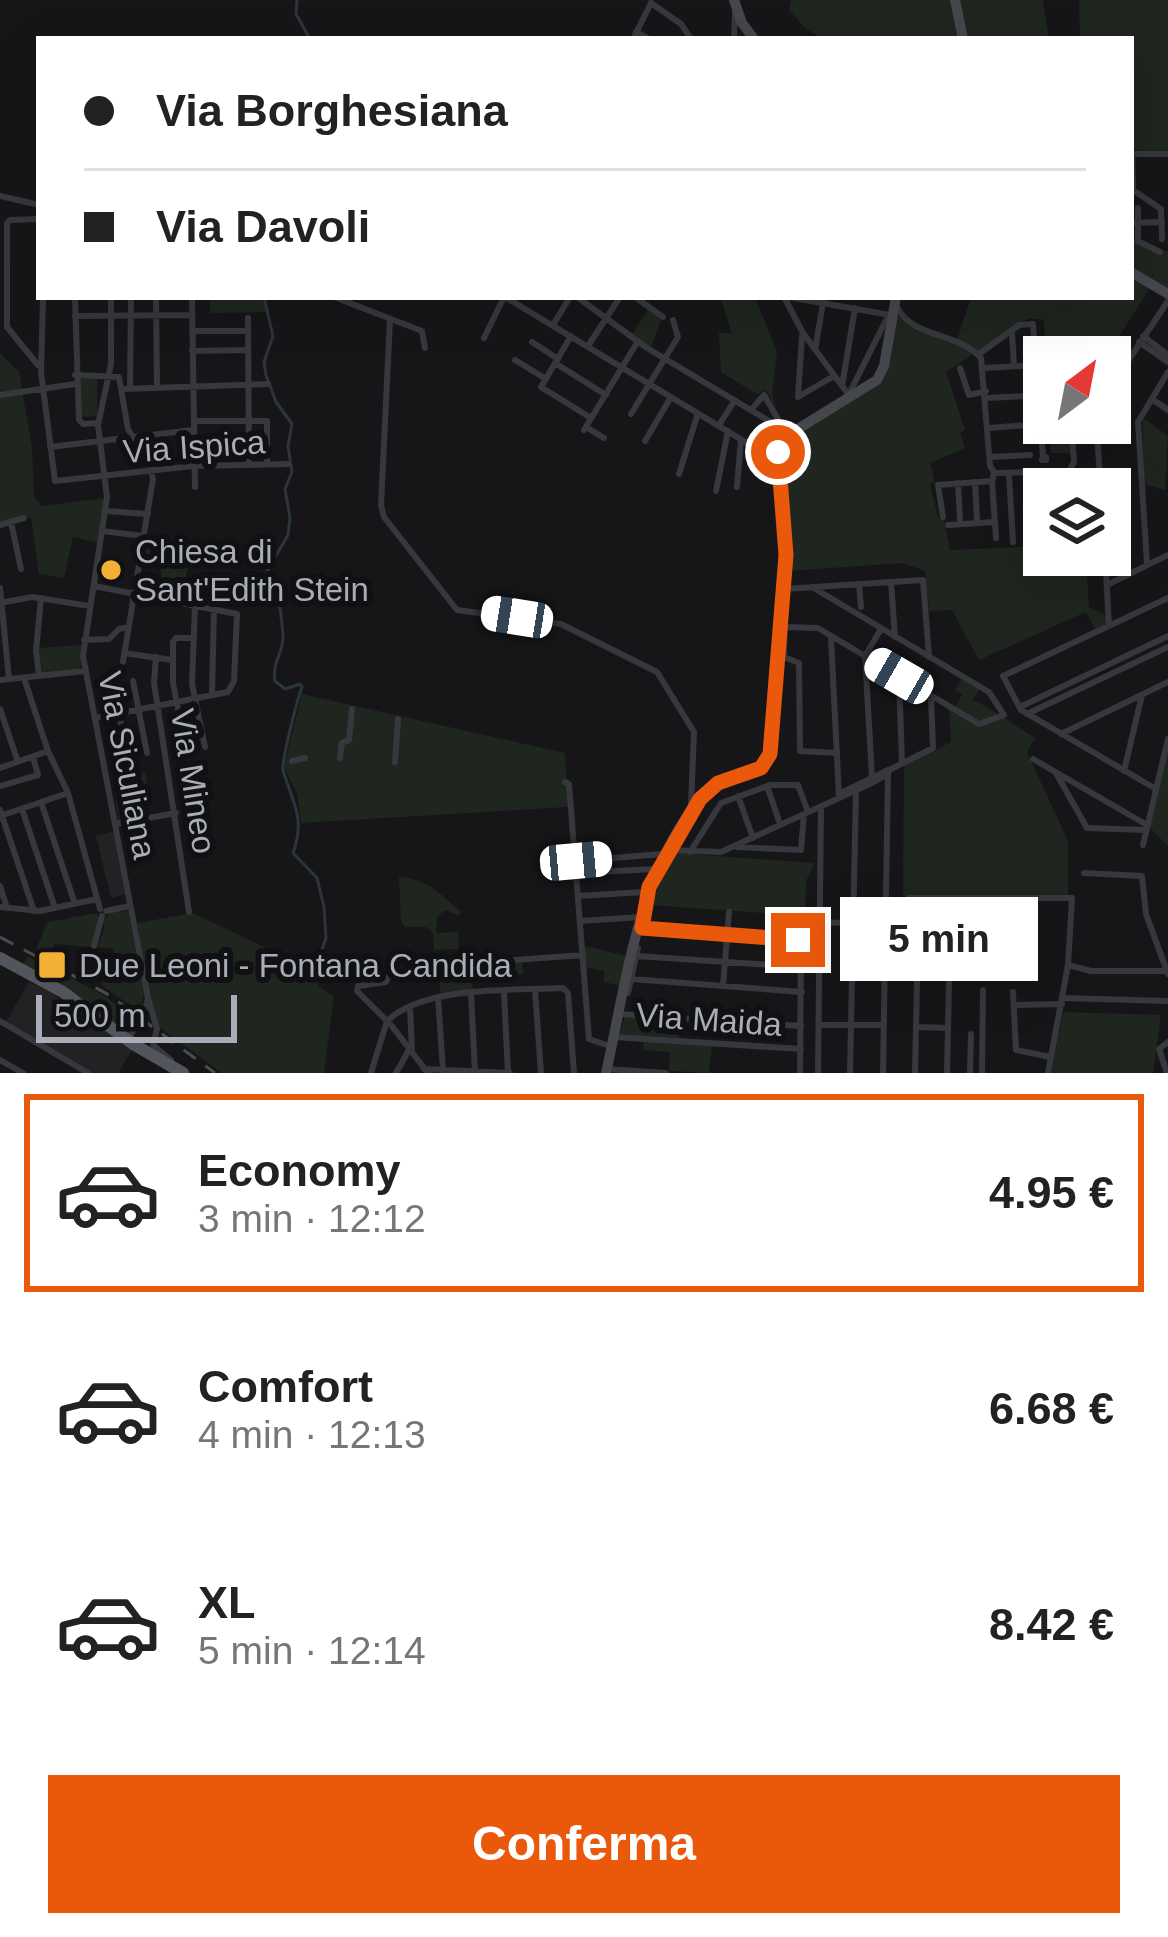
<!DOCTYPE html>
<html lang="it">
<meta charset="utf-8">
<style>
body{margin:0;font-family:Arial,sans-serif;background:#f6f6f6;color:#222;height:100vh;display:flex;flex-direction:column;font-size:45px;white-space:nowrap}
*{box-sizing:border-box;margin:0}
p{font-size:39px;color:#767676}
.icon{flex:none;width:66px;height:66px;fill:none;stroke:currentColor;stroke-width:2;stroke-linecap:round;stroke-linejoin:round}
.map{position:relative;height:1073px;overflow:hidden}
.side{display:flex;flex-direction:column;background:#fff;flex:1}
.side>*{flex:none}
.guide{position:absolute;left:36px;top:36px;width:1098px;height:264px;border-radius:0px;box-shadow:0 12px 48px #0002;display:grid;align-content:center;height:264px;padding:0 48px;background:#fff}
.needle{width:78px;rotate:32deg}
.tools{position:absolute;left:1023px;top:336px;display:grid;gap:24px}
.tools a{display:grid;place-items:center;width:108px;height:108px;border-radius:0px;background:#fff;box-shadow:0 12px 48px #0002;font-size:60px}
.scale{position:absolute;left:36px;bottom:30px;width:201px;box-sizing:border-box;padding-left:12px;border:6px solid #a8adb8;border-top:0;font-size:33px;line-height:42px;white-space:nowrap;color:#a8adb8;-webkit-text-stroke:9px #111113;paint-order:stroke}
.end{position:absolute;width:54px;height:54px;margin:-27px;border:15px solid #ea580c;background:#fff;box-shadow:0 0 0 6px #fff}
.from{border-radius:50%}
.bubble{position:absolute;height:84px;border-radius:0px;background:#fff;box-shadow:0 12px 48px #0002;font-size:39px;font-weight:600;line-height:84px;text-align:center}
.car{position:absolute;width:36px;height:72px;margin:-36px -18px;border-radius:15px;box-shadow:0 0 9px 3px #0007;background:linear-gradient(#fff 24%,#345 0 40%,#fff 0 76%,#345 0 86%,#fff 0)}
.guide b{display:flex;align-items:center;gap:42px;height:114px;font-size:45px}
.guide b+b{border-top:3px solid #e0e0e0}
.guide i{width:30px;height:30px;background:#222}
ul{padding:21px 0 0;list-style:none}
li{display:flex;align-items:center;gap:36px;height:198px;margin:0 24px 18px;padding:0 24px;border:6px solid transparent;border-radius:0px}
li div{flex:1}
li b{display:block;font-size:45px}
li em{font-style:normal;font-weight:600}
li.selected{border-color:#ea580c}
li>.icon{width:108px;height:108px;stroke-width:1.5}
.action{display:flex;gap:24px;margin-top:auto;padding:24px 48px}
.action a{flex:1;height:138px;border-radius:0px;background:#ea580c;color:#fff;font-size:48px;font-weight:600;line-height:138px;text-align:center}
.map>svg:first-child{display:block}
.built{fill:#222225}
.green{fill:#1e261f}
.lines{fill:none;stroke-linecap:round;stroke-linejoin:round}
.stream{stroke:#2c353c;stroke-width:3}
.street{stroke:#37383d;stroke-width:6}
.secondary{stroke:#45474d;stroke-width:10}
.primary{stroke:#53555c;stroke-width:12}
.rail{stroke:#4a4c52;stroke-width:3;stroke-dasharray:15 12;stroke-linecap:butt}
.route{stroke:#ea580c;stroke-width:15}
.poi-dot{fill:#f2b134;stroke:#111113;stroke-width:4.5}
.labels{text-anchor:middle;stroke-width:12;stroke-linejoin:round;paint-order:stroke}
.street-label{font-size:33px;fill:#a8adb8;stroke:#111113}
.poi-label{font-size:33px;fill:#a8adb8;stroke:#111113;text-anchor:start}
</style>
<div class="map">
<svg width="1168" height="1073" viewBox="0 0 1168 1073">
<rect width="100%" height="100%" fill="#161618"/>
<path class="built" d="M145 772 148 786 135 789 140 817 118 822 113 774Z
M115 831 126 894 111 898 96 836Z
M908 900 948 901V935H920L919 926 907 927Z
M29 982 49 991 132 1050 118 1073H92L5 1023Z"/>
<path class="green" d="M791 0H951L960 39H823L804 27 789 10Z
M958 0H1043L1049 39H966Z
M1079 0H1168V152L1131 150V39H1080Z
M1131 236 1155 251H1168V291L1131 269Z
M1131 276 1151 286 1106 357H1046L1044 320 1029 318 946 372 965 430 960 433 965 448 930 463 935 483 930 484 938 518 943 517 950 550 1044 546V555H1086L1089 607 1107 616V624L1095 629 1086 612 979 660 952 610 929 611 925 571 902 563 788 571 780 439 879 377 893 316H902L915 326 957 341 971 297H1131Z
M210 297H262L268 312 210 313Z
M720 297H755L777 352 772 394 776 408 766 390 757 394 721 372 719 333H732Z
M649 308 662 318 651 347 632 334Z
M0 353 19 372 32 448 34 496 41 506 105 498 100 543 73 537 64 578 39 574 31 517 0 525Z
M80 379H97V416L81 417Z
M1142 417 1168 436 1165 490 1144 484Z
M1050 423H1069L1070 453H1051Z
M146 540 193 545 184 584 161 578 160 560 142 558Z
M82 645 80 671 43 674 38 648Z
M962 679 981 687 973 700C997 711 1013 725 1035 738L1027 752 1068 841V895L903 896 904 766 951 742 949 706 954 709 962 695 955 690Z
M302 694 565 753 568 807 301 823 297 794 284 766Z
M1168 737V846L1147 825Z
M674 853 815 863 806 881 805 916 649 905Z
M399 877C429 879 440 894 461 912L459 916 445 910 437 917 436 933 458 932 459 949 434 950 433 933 426 927H405L401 922Z
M128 911 144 993 140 1012 101 985 115 957 113 949 97 947 104 930V920L111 912Z
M97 913 100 927 91 947 54 944 47 957 36 950 47 922Z
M193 913 316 972 319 987 334 996 324 1073H222L155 1024 137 923Z
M584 946 628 956 621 986 604 982V971L586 967Z
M28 956 69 981 72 978 105 996 136 1020 132 1026 120 1029 81 998 22 966Z
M522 962 523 974 472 978 473 991 440 993V980L467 978 466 966Z
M1063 1012 1161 1015 1153 1073H1051Z
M625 1016 663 1018 683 1040 619 1036Z
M644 1040 712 1045 709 1073 669 1071 670 1052 643 1050Z"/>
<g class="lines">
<path class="stream" d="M297 0 296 14 310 39
M264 297 273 336 264 362 266 375 276 402 292 424 288 446 292 472 285 489 290 518 288 535 265 575 272 600 280 607C281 618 283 629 283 639 282 654 272 663 275 681L285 689 300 684 302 687C298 697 281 762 283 770 292 802 306 817 293 853L317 878 324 907 326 938 317 963 319 969"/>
<path class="street" d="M651 3 681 24 691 39
M636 32 649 39
M633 39 651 3
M734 39 735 12
M1131 154H1168
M1132 154 1133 190 1161 209 1162 239
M0 196 39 205
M1138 208V241L1160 252
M1131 223 1162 222
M43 297 41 372 55 481 193 466 288 464
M75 297 79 420 83 424 98 423
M111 297V364L98 425 107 497 83 656 148 998 145 1010 129 1038
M156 297 157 386
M192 297 195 487
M334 297 422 331 425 348
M505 297 777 461
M577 297 647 348 769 421 754 447
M635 297 663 317
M784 297 803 333 851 398
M788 297 890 315
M897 307C913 339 959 332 981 358L990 466 995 473 1069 471 1074 462 1071 423
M75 316 191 315
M248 318 249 465
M390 319 381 505 384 517 457 610 561 624 657 672 694 732 691 805
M553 325 570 297
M192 331H248
M1012 334 1014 366
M571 336 541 387 591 418
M802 336 798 397 834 376
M1143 336 1168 355
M484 338 504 297
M532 342 558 359
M1139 342 1168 362
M588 346 620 297
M815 350 824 297
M1066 350V357
M192 351 248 350
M979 354 1019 325 1033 324 1043 456
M515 360 546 379
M555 363 606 395
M38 365 7 327V223L10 220 39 219
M960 368 969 395 986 391
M985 368 1036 365
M75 375 119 377 128 429 148 461 153 479 123 662
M842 386 855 308
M130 388 131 297
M1110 388 1168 301
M122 389 268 384
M0 395 75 384
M848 396 889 314
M986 398 1026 396
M1152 399 1168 410
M751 410 764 395 786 433
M631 414 678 337 673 320
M195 421H267V465
M1096 423 1101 489
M719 425 735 400
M586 427 604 438
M988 428 1028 425
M584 430 638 341
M645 441 671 397
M50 447 193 430
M1043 456 1046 457V460H1042Z
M990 457 1030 455
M1066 471 1067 489
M1040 473 1044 541
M679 474 698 413
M1026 474 1030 541
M1009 475 1013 542
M992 481 996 538
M975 482 977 520
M958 483 960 520
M737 487 741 439
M716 491 728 431
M105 511 148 514
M943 517 938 485 992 481 994 473
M11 522 21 569
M0 525 24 518
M948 525 995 522
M102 531 144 536
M1105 555 1109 626
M1147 565 1138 422 1168 372
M891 582 895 637
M859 584 861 607
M1107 585 1168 555
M94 586 237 614 234 681 228 692 95 718
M0 588 9 679
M784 589 923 580 929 657
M0 603 32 597 90 606
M195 605 192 684 205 747
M785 625 784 657 799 663 800 751 837 753
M785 627 818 628 979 724 1004 715 989 692 812 587
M831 638 839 796
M84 640 109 639 119 629 129 627
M124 653 172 660
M156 657 154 683 189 912
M39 675 36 651 41 598
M899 677 902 763
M24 678 48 751 68 793 100 909
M112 678 127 755
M0 680 85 671
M133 681 147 753
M212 695 214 609
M1020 707 1168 636
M0 709 18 762
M1027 714 1168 647
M1061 734 1168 682
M186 750 173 683V642L176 638H194
M340 758 342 743 349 740 352 709
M1033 759 1147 825
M292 761 305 758
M395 762 398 719
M0 768 48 751
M1124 771 1142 695
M1056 773 1087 828 1146 830
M872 777 865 656 881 629
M565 782 569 784 589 1039 612 1047
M0 786 38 775 33 757
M767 786 780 824
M1156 789 1021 710 1003 676 1168 598
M841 793 888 770
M738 796 753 838
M41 802 75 904
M22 809 55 908
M0 810 34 911
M3 815 68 793
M115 824 176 813
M1143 845 1168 739
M737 847 801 850 804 814
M670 850 721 852 872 783 888 774 889 770 933 748 931 696
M690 852 721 803 770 785H798L808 812
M576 861 662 854
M576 873 655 869
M1084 873 1142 876 1146 914 1168 974
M0 886 7 908
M578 896 644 892
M0 907 40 911 97 899
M106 911 130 906
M580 921 641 917
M806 922 902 924 908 898H1072L1068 965 1048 1073
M639 928 801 941 800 1073
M94 946 102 916
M636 956 802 967
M1068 965 1091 971H1166
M631 979 802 992
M723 986 729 912
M535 990 541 1073
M1013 992 1016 1050 1050 1057
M504 993 508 1073
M628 993 638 948
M471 994 475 1072
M438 997 443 1070
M1063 998 1168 1001
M149 1001 157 1029 153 1045 171 1060
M1014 1005 1062 1004
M410 1006 412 1051
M619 1014 801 1026
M0 1021 88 1073
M819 1025H884
M916 1027 948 1028
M614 1037 801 1049
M0 1060 23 1073
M424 1069 510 1073
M607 1069 666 1073
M371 1073 387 1021C425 985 512 991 563 988L568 993 574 1073
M396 1073 409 1050
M428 1073 391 1025 357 991 358 986 386 982 389 976 403 974 407 968 583 955
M818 1073 821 806
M850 1073 856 790
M883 1073 888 774
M915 1073 917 982
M947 1073 949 983
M970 1073 971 1034
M982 1073 983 990
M1167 1073 1159 1049 1168 1042"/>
<path class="secondary" d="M734 0 742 23 754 39
M955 0 963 39
M1131 272 1168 294
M606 1073C627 979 638 873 702 796 721 774 758 783 770 755L785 561 777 460 780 440 877 380 884 366 896 297"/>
<path class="primary" d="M0 958 63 992 133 1044 183 1073"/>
<path class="rail" d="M0 937 45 961
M48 962 109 995 215 1073"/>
</g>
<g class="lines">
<path class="route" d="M778 452 786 555 770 754 761 768 718 783 700 799 649 887 642 928 798 940"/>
</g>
<g class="poi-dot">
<circle cx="111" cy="570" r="12"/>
<rect x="37" y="950" width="30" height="30" rx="6"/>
</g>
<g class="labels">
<g class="street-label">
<text transform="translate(194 446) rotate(-4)" y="12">Via Ispica</text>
<text transform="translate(128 765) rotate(79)" y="12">Via Siculiana</text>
<text transform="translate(194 781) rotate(81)" y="12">Via Mineo</text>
<text transform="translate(709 1019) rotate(4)" y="12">Via Maida</text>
</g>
<g class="poi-label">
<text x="135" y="563">Chiesa di<tspan x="135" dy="38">Sant'Edith Stein</tspan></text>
<text x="79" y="977">Due Leoni - Fontana Candida</text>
</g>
</g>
</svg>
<div class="tools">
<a><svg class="needle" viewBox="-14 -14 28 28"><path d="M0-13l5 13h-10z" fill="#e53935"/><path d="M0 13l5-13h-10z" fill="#767676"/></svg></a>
<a><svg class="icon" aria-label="layers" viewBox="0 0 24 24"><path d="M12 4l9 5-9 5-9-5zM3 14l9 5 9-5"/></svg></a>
</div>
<div class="scale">500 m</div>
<i class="end from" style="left:778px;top:452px"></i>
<i class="end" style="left:798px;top:940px"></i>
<div class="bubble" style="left:840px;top:897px;width:198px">5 min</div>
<i class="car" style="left:517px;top:617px;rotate:279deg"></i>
<i class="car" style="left:899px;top:676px;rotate:300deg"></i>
<i class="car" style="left:576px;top:861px;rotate:85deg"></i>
<div class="guide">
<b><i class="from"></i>Via Borghesiana</b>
<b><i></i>Via Davoli</b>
</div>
</div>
<section class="side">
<ul>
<li class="selected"><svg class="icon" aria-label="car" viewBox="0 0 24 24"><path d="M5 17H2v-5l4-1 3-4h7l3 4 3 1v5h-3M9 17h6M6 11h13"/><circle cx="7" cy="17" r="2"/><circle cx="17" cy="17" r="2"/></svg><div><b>Economy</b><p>3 min · 12:12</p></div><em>4.95 €</em></li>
<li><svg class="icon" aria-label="car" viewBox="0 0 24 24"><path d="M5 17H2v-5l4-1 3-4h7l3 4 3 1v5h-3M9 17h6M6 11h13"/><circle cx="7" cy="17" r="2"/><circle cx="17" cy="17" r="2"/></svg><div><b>Comfort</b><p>4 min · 12:13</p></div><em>6.68 €</em></li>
<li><svg class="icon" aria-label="car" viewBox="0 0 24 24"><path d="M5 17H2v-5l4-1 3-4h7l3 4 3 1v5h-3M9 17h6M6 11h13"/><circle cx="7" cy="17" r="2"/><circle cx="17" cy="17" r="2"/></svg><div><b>XL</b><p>5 min · 12:14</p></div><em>8.42 €</em></li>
</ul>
<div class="action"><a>Conferma</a></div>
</section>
